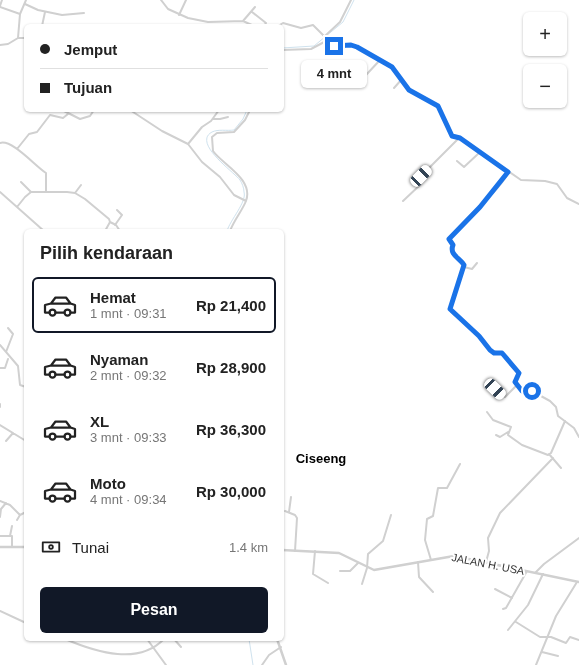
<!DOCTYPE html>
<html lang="id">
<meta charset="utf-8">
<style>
body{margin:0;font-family:Helvetica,sans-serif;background:#f2f2f2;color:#222;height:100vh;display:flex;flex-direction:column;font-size:15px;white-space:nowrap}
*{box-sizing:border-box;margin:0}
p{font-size:13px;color:#767676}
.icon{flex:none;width:22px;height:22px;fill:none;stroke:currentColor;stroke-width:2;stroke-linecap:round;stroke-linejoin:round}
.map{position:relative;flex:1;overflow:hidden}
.sheet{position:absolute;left:24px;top:229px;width:260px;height:412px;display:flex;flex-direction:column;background:#fff;border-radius:6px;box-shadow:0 1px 3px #0004}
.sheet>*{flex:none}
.hud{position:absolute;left:24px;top:24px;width:260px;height:88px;border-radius:6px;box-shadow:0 1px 3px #0004;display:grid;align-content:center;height:88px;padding:0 16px;background:#fff}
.fabs{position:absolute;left:523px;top:12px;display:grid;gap:8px}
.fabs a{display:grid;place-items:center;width:44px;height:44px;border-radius:6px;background:#fff;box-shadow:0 1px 3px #0004;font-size:20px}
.end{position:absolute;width:18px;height:18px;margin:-9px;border:5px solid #1a73e8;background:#fff;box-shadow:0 0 0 2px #fff}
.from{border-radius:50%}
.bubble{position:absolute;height:28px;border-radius:6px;background:#fff;box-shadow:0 1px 3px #0004;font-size:13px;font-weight:800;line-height:28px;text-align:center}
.car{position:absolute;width:12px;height:24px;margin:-12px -6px;border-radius:5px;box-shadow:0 0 3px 1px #0007;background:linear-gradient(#fff 24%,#345 0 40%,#fff 0 76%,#345 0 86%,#fff 0)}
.hud b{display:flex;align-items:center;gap:14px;height:38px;font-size:15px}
.hud b+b{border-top:1px solid #e0e0e0}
.hud i{width:10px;height:10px;background:#222}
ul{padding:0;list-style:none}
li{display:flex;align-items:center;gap:12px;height:56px;margin:0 8px 6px;padding:0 8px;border:2px solid transparent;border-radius:6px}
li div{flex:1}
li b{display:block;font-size:15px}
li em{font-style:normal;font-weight:800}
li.selected{border-color:#111827}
li>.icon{width:36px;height:36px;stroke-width:1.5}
h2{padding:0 16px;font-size:18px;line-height:48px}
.pay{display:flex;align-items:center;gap:10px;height:44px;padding:0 16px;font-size:15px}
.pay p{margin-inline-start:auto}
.cta{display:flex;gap:8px;margin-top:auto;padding:8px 16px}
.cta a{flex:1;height:46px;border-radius:6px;background:#111827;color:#fff;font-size:16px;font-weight:800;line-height:46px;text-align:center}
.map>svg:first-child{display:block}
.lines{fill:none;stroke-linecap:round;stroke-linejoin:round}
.stream{stroke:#cfe2ee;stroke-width:1}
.minor{stroke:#d0d0d0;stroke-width:2}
.tertiary{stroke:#d0d0d0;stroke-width:2.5}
.route{stroke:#1a73e8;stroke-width:5}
.labels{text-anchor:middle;stroke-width:4;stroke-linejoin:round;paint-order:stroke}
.street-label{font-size:11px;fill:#333;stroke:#fff}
.quarter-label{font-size:13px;font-weight:bold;fill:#000;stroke:#fff}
</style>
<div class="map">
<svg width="579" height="665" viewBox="0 0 579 665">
<rect width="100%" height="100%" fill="#fff"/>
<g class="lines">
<path class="stream" d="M282 48 314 46 343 22 354 0
M227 231C230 220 247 202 244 192 244 188 242 183 240 180 234 172 192 143 212 132 218 129 227 131 234 130L243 119 247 110
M249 639 253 665"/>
<path class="minor" d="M161 0 168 9 188 18 208 22 243 21 254 26
M25 4 38 10 62 15 84 13
M0 6 2 0
M0 7 20 14 18 38H26
M252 12 266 23 264 26
M20 14 26 0
M179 15 186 0
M243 21 255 7
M42 26 45 12
M258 26H263
M278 26 283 23 301 28 313 25 334 46H354L392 67 409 90 438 106 453 137 460 138 521 180 545 181 557 184 567 198 579 204
M325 36 340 22 351 0
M282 37 283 39
M0 45 8 44 18 38
M282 50 311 49 328 40
M366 75 380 60
M394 88 402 79
M62 110 80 119 90 116 94 110
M130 110 162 131 188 144 202 162 220 177 234 195 246 201
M213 119H220L228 117
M0 143C12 139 35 166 46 173V192
M188 144 202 127 211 121 219 110
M17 149 29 134 37 132 50 115 63 118 68 114
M457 161 464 167 479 153
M509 172C494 198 465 216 449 239L453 245C450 255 460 258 464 265L451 303V312L479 336 490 350 503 354 519 373 515 382 522 391 530 390 550 401 556 407 558 416 574 428 579 437
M21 182 31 192
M0 192 44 231
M75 193 81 185
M403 201 421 184V176L459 138
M17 207 25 197 31 192H67L75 193 85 199 109 219 110 222 105 231
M110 222 116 225 120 231
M115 225 122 215 117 210
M230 231C234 220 242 211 246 201 254 179 223 165 213 151L212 137 217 133 234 132 245 120 250 110
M464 267 472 269 477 263
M0 345 18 366 20 385 26 387
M6 352 13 334 8 328
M0 368H5L8 359
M495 389 505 397 517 385
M0 404V407
M487 412 493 420 511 427 508 435 522 445 548 455 551 453 565 421
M0 425 26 441
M496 435 500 437 508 432
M6 441 13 433
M549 454 561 468
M0 501 10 505 20 515 26 512
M285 511 295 515 297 518 295 551
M289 512 291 497
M0 517 1 509 6 503
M17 520 20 515
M0 536H12V547
M10 536 12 526
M315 551 313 574 328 583
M431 560 425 540 427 519 433 516 438 488H447L460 464
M418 562 419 577 433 592
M486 562 489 551 488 538 500 513 553 458
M340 571H350L358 563
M535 573 544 564 579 538
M362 584 367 568 368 554 383 541 391 515
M495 589 512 598
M503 609 506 608 527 571
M0 611 26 623
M516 622 540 637H551L566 643 570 637 579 640
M508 630 528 605 543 574
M65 639C98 653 139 665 164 639
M147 639 166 665
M174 639 181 647
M542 652 558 656
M262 665 269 655 281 647
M536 665 556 616 577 582"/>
<path class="tertiary" d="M0 547H26
M282 550 339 553 374 570 454 556 579 582
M277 639 286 665"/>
</g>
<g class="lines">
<path class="route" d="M334 46 351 45 357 47 392 67 409 90 438 106 452 136 460 138 508 172 480 207 449 239 453 245C449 255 460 258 464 265L450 309 479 336 490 350 494 353H502L519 373 515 382 522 391H532"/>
</g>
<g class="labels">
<g class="street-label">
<text transform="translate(488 564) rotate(11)" y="4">JALAN H. USA</text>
</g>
<g class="quarter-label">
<text x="321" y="463">Ciseeng</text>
</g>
</g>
</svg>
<div class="fabs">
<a>+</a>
<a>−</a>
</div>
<i class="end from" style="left:532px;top:391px"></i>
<i class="end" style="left:334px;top:46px"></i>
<div class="bubble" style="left:301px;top:60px;width:66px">4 mnt</div>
<i class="car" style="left:421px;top:176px;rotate:45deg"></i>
<i class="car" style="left:495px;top:389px;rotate:134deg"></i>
<div class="hud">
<b><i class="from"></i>Jemput</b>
<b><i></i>Tujuan</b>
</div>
<section class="sheet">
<h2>Pilih kendaraan</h2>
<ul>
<li class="selected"><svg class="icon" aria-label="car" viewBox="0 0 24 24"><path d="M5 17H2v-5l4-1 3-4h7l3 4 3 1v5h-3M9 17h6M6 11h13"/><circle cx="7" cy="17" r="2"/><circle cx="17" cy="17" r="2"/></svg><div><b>Hemat</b><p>1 mnt · 09:31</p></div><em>Rp 21,400</em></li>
<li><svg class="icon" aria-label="car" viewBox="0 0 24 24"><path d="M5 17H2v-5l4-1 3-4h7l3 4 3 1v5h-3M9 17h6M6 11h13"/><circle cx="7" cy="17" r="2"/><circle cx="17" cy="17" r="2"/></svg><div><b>Nyaman</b><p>2 mnt · 09:32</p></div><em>Rp 28,900</em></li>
<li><svg class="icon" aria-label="car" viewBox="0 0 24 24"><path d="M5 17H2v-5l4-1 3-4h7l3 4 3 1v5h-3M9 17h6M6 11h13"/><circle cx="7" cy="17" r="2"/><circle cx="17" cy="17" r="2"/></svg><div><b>XL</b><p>3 mnt · 09:33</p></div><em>Rp 36,300</em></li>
<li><svg class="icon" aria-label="car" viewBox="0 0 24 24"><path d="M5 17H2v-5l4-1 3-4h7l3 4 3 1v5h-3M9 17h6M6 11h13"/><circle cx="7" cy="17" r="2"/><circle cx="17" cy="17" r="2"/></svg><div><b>Moto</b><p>4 mnt · 09:34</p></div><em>Rp 30,000</em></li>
</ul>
<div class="pay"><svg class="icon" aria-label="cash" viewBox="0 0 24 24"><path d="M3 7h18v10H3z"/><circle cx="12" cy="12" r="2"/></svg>Tunai<p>1.4 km</p></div>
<div class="cta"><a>Pesan</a></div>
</section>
</div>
